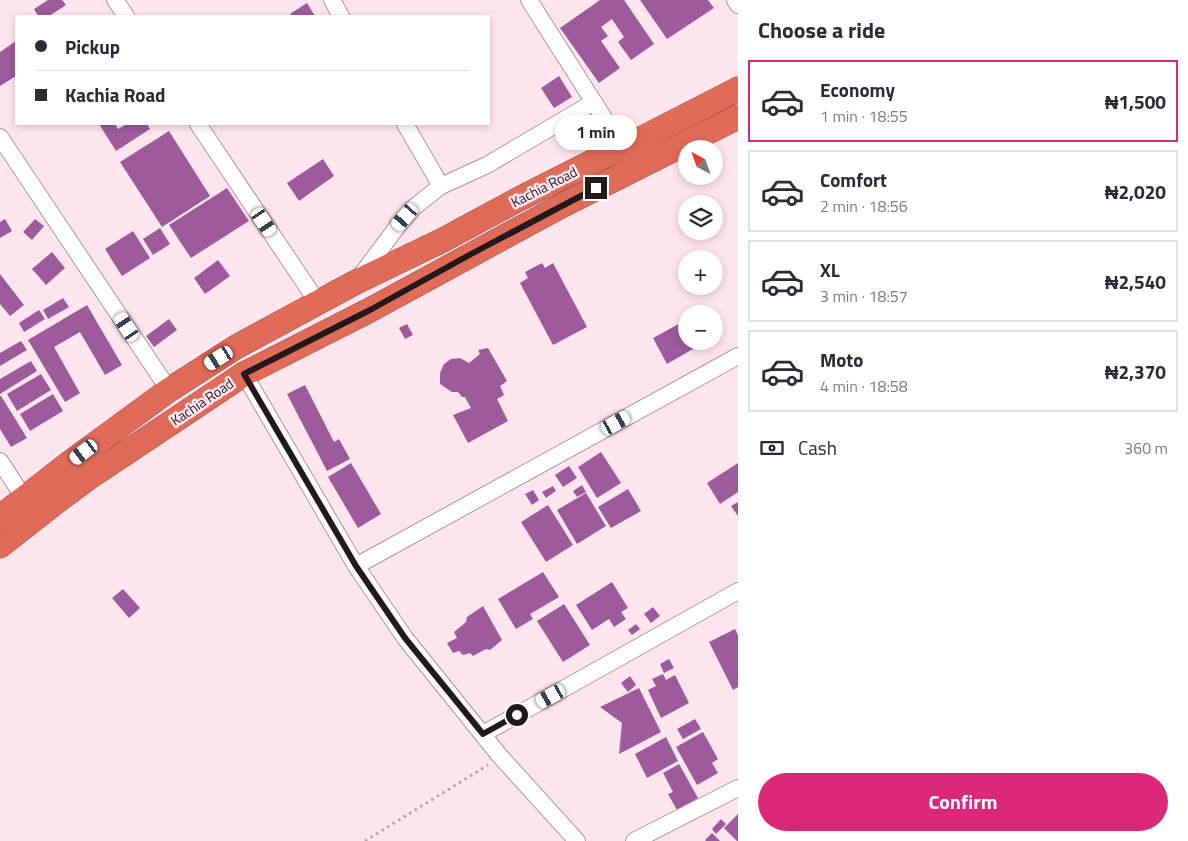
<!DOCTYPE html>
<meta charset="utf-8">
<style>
body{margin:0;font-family:"Titillium Web",sans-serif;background:#f2f2f3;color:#2b2b33;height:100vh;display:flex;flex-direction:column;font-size:19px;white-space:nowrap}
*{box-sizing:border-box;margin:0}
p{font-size:16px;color:#7c7c81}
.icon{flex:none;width:28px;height:28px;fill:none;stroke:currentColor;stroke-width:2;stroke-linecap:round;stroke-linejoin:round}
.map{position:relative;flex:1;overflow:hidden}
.drawer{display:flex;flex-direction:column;background:#fff;width:450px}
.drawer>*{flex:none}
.top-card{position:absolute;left:15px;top:15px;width:475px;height:110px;border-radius:0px;box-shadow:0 2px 8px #0003;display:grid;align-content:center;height:110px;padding:0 20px;background:#fff}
.needle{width:32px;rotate:319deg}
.controls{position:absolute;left:678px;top:140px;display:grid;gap:10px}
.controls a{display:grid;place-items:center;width:45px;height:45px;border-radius:50%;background:#fff;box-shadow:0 2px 8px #0003;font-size:25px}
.end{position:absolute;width:22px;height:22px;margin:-11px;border:6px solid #23181b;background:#fff;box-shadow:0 0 0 2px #fff}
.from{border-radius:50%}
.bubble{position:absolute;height:35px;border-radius:18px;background:#fff;box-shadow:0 2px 8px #0003;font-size:16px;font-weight:700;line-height:35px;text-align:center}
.car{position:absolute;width:15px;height:30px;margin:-15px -8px;border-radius:6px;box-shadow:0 0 4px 1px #0007;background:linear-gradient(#fff 24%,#345 0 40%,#fff 0 76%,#345 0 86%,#fff 0)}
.top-card b{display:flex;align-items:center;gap:18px;height:48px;font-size:19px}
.top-card b+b{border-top:1px solid #e1e1e2}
.top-card i{width:12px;height:12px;background:#2b2b33}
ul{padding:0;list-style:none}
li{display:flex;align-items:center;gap:15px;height:82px;margin:0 10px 8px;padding:0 10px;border:2px solid #e1e1e2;border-radius:0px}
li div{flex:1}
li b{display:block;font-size:19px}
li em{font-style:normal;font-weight:700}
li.selected{border-color:#db2777}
li>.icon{width:45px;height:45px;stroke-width:1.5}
h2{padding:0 20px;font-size:22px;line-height:60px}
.pay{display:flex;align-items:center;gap:12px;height:55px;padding:0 20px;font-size:19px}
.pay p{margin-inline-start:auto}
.primary-button{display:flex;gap:10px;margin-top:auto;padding:10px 20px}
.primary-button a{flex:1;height:58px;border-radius:30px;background:#db2777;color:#fff;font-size:20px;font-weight:700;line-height:58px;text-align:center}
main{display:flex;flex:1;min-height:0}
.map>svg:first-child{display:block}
.building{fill:#9d5b9c}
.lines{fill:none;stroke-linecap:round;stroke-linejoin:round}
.minor-casing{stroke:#b0939b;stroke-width:18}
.highway-casing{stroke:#9e4e43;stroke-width:25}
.path{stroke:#b8a3aa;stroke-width:3;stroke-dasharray:2.5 4;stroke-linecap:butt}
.minor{stroke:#fff;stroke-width:16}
.highway{stroke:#e16b59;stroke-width:24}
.route{stroke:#23181b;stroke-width:6}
.labels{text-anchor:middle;stroke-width:5;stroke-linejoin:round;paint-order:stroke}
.street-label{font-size:14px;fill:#23181b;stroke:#ffe5ed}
</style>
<main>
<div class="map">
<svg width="738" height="841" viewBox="0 0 738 841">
<rect width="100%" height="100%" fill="#ffe5ed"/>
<path class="building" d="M48 0H62L66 5 49 16H38L34 9Z
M600 0H624L654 44 631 60 618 42 624 37 612 19 601 27 608 36 601 41 620 68 599 83 560 28Z
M640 0H708L714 8 667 39Z
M307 3 315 16H292L290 14Z
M16 41V76L0 86V52Z
M559 76 572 97 554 108 541 88Z
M99 124H115L118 129 127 124H147L150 129 116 151Z
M169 131 210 196 162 227 120 162Z
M323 159 334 176 299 201 287 183Z
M227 188 249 221 191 258 169 225Z
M5 219 12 231 0 238V222Z
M35 219 44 226 32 240 23 232Z
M160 228 170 244 153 255 143 239Z
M133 231 150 258 122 276 105 249Z
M52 252 65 268 46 285 32 269Z
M218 260 230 276 205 294 194 278Z
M542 263 545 268 553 263 587 327 553 345 520 283 528 278 525 272Z
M0 274 24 305 10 316 0 304Z
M63 298 69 307 48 319 43 310Z
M87 305 122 365 105 375 80 332 54 347 80 393 65 402 28 340Z
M39 310 45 319 24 332 19 323Z
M169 319 177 330 154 347 146 336Z
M686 320V341H707L667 364 653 338Z
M407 324 413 335 405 339 399 328Z
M21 341 27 350 0 366V353Z
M488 348 507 381 500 386 504 395 497 399 508 421 468 443 453 415 471 408 465 397H462L458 392H452L440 384V373L444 364 451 359 460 358 469 363 480 354 478 350Z
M31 361 37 371 0 394V379Z
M41 374 51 390 17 411 7 394Z
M305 385 334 442 339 439 350 459 327 471 287 394Z
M53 394 63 411 30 431 20 414Z
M0 396H1L27 438 11 447 0 429Z
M601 452 621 483 597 498 578 467Z
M351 463 381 514 358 528 328 477Z
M738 463V492L720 504 707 483Z
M569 466 577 478 563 487 555 475Z
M582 485 586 492 577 497 573 491Z
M553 486 556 491 546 498 542 492Z
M628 489 641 511 611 528 598 507Z
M533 490 539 500 532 505 525 494Z
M586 493 606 526 577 544 557 510Z
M738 502V516L731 506Z
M548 505 573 545 546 562 521 522Z
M543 572 559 597 530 614 533 619 516 629 498 599Z
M612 582 628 608 621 612 626 619 614 627 609 619 592 630 576 605Z
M123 589 140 608 129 618 112 598Z
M564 604 590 645 563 662 537 621Z
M483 606 502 640 490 650 486 649 473 656 470 653 463 655 459 651 453 653 447 643 457 638 454 632 466 622 467 617Z
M653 607 660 616 651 623 644 614Z
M636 624 640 629 632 635 628 630Z
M735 629 738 635V687L733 690 709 642Z
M669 659 674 668 664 673 660 664Z
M663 674 666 680 675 675 689 703 661 718 648 690 656 686 652 679Z
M630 676 636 685 628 692 621 683Z
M639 688 661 732 619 754 622 723 600 707Z
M695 719 701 729 683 739 677 729Z
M703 732 718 759 712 763 718 773 697 785 676 747Z
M666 737 678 761 647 778 635 754Z
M679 764 698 798 677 810 668 794 673 792 663 773Z
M738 814V841H737L724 828Z
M721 819 726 824 716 834 712 829Z
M712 833 720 841H706L705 840Z"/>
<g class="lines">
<defs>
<path id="minor" d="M115 0 126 16
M332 0 341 16
M529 0 623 148
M735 0 738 5
M198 124 318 303
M405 124 441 186
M0 137 169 390
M359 278 397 227 413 208 441 186 487 165 594 102
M244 374 356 566 405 638 499 755 577 841
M0 461 24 498
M356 566 738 356
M483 734 738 591
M634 841 738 788"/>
<path id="highway" d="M0 517 68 464 169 390 236 347 356 282 443 240 521 198 596 160 623 148 738 89
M0 546 56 502 91 476 244 374 370 310 561 206 738 117"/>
</defs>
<use href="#minor" class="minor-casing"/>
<use href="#highway" class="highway-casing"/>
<path class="path" d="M365 841 488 765"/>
<use href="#minor" class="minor"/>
<use href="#highway" class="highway"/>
</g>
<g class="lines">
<path class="route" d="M517 715 483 734 405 638 356 566 244 374 370 310 473 253 596 188"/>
</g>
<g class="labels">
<g class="street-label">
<text transform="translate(544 187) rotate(-27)" y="5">Kachia Road</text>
<text transform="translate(202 402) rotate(-34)" y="5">Kachia Road</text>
</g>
</g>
</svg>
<div class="controls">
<a><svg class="needle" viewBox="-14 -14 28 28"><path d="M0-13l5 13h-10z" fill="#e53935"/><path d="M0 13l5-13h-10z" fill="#7c7c81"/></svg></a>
<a><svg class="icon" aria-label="layers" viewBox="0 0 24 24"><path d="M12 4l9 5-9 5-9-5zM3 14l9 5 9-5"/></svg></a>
<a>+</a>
<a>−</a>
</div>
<i class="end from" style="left:517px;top:715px"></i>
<i class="end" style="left:596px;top:188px"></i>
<div class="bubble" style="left:555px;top:115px;width:82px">1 min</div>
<i class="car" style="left:405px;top:217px;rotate:221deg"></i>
<i class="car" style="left:264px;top:222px;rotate:146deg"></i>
<i class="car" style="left:127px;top:327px;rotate:327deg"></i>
<i class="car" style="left:219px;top:358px;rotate:238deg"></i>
<i class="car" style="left:616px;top:423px;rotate:61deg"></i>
<i class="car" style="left:84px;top:452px;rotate:233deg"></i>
<i class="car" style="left:551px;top:696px;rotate:241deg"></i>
<div class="top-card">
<b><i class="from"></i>Pickup</b>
<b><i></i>Kachia Road</b>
</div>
</div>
<section class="drawer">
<h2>Choose a ride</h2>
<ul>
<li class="selected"><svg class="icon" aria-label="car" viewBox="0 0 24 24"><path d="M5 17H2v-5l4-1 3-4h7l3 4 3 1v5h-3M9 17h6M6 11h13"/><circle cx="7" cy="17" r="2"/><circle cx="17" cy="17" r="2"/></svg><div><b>Economy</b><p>1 min · 18:55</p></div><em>₦1,500</em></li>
<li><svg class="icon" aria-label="car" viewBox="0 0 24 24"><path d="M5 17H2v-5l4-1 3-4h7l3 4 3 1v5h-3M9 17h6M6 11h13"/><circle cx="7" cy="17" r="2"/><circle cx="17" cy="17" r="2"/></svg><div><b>Comfort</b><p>2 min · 18:56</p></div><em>₦2,020</em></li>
<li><svg class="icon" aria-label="car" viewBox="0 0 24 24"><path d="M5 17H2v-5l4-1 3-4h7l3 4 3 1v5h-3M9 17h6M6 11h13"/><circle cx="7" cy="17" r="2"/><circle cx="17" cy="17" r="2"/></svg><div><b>XL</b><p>3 min · 18:57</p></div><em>₦2,540</em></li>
<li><svg class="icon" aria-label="car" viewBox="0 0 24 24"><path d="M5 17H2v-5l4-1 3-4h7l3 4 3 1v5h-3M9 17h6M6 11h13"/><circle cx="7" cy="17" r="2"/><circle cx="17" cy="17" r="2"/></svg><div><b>Moto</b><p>4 min · 18:58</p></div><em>₦2,370</em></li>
</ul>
<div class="pay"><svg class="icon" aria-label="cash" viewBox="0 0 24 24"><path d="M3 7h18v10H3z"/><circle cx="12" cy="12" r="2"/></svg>Cash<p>360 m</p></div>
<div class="primary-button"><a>Confirm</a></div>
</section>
</main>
